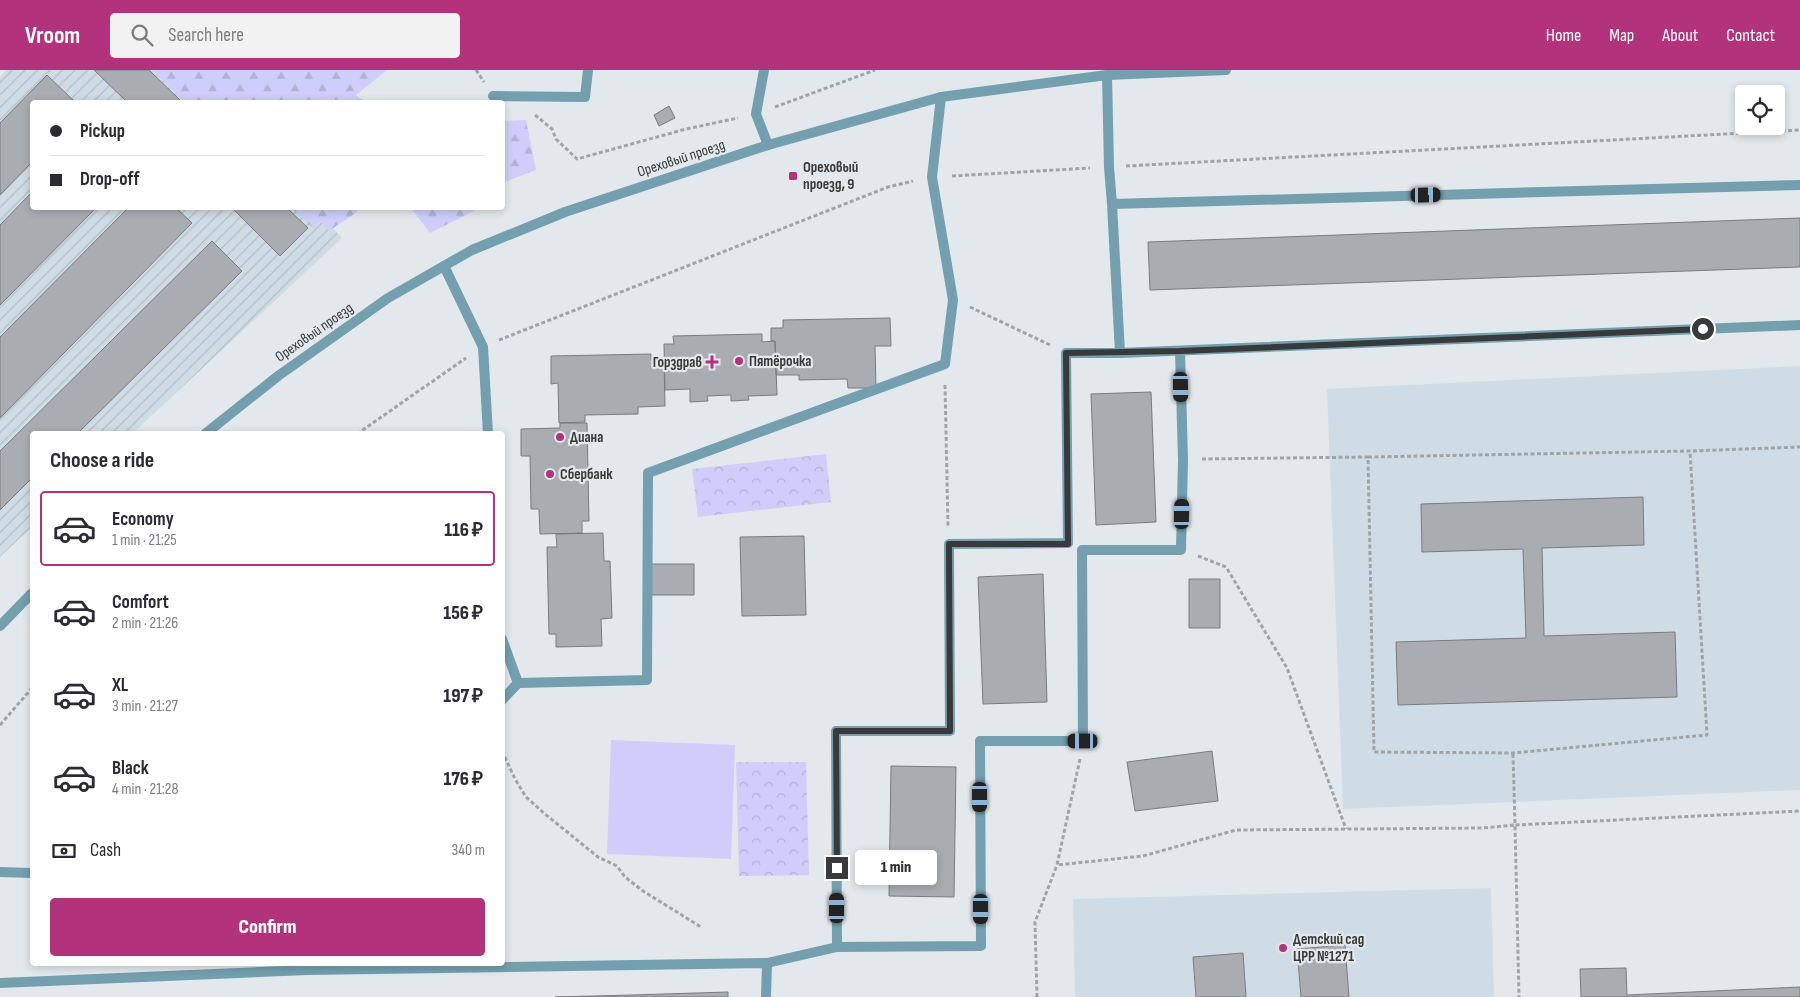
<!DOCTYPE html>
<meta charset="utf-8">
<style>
body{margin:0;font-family:"Sofia Sans Condensed",sans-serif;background:#f2f2f3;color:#2b2b33;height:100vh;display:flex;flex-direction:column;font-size:19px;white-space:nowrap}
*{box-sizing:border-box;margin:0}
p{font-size:16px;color:#7c7c81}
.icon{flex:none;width:28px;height:28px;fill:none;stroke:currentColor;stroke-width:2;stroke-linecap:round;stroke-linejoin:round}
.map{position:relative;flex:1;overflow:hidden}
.panel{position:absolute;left:30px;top:361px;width:475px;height:535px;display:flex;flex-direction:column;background:#fff;border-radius:5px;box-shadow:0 2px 8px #0003}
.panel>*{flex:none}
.hud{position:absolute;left:30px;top:30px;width:475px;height:110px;border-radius:5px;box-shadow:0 2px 8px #0003;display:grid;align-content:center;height:110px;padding:0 20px;background:#fff}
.fabs{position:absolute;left:1735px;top:15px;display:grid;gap:10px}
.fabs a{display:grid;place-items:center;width:50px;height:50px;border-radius:5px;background:#fff;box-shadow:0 2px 8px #0003;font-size:25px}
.end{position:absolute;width:22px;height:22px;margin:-11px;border:6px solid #37393a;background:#fff;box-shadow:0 0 0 2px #fff}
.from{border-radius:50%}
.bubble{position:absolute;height:35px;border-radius:5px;background:#fff;box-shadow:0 2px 8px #0003;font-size:16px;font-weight:800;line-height:35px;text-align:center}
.car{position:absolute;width:15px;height:30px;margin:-15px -8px;border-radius:6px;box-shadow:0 0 4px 1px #0007;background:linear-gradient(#222 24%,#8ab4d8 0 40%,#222 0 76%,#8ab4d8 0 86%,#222 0)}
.hud b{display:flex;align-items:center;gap:18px;height:48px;font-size:19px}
.hud b+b{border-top:1px solid #e1e1e2}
.hud i{width:12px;height:12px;background:#2b2b33}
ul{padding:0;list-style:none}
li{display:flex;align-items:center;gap:15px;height:75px;margin:0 10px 8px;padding:0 10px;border:2px solid transparent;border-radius:5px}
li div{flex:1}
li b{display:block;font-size:19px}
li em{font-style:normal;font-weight:800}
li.active{border-color:#b3327c}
li>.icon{width:45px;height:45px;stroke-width:1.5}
h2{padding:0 20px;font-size:22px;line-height:60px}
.pay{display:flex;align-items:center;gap:12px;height:55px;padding:0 20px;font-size:19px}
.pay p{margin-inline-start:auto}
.action{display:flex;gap:10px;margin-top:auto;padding:10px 20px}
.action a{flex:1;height:58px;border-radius:5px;background:#b3327c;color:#fff;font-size:20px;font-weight:800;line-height:58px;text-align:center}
header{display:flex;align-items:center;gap:30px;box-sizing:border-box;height:70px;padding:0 25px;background:#b3327c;color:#fff}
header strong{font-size:24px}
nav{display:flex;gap:28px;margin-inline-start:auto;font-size:18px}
.search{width:350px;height:45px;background:#f2f2f3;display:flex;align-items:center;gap:12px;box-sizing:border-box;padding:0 18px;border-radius:5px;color:#7c7c81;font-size:19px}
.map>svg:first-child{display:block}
.built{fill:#d0dce5}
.industrial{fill:url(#industrial-furrows)}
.grass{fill:#cfcefa}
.forest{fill:url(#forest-firs)}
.park{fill:url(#park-crowns)}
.building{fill:#a9acb1;stroke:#797b80}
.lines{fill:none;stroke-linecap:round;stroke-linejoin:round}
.path{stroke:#a0a4a7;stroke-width:3;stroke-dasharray:4 2.5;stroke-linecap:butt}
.service{stroke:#739fae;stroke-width:10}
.tertiary{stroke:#739fae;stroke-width:10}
.route{stroke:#37393a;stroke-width:6}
.poi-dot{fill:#b3327c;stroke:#e3e8ec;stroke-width:2}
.labels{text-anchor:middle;stroke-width:4.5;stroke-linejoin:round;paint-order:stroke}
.street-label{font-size:15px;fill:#37393a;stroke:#e3e8ec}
.poi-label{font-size:15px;font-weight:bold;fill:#37393a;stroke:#e3e8ec;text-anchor:start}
</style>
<header>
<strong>Vroom</strong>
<div class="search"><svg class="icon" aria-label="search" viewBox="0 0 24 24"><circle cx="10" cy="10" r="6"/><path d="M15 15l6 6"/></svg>Search here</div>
<nav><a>Home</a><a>Map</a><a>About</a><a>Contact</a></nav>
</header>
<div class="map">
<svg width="1800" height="927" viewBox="0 0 1800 927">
<defs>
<pattern id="industrial-furrows" width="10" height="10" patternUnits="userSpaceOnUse" patternTransform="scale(1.25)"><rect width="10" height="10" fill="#d0dce5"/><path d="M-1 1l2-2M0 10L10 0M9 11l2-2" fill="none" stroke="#b3bec5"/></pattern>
<pattern id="forest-firs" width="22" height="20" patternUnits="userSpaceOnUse" patternTransform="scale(1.25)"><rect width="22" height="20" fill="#cfcefa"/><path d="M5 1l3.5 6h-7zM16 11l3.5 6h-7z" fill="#b2b2d7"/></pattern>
<pattern id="park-crowns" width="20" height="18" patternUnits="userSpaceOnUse" patternTransform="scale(1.25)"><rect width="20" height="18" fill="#cfcefa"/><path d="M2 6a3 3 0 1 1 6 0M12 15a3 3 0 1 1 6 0" fill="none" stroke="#b2b2d7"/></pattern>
</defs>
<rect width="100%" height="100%" fill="#e3e8ec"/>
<path class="built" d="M1800 296V720L1343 739 1327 319Z
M1491 818 1494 927H1075L1073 829Z"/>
<path class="industrial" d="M6 0H181L212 32H32V138H313L342 168 132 364H32V457L0 487V7Z"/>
<path class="grass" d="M611 670 735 675 731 789 607 784Z"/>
<path class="forest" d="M152 0H387L356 25 365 32H185Z
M526 50 536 100 505 112 503 115V51Z
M292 138H357V142L329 161 320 151 313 158Z
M411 138H480L430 163Z"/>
<path class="park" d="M826 384 831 432 698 447 692 399Z
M736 692H806L809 805 739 806Z"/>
<path class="building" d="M94 0H149L182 32H127Z
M47 5 75 32H32V92L0 125V53Z
M669 36 675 48 659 56 654 45Z
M32 122V138H96L0 235V155Z
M128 138H176L192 153 0 348V267Z
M232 138H287L308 158 280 186Z
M1800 148V197L1150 220 1148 172Z
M212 171 242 201 77 364H32V408L0 440V381Z
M890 248 891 276H875L876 318H848L847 309 799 310V305H776L775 271H771V258H783V250Z
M762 264V272L775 271 777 325 748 326 749 330 731 331V325L707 326 708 331 690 332V319L665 320 664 274H674L673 266Z
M651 284V290H664L665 336 638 337V344L585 345V352L559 353 558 313 551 314V286Z
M1151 322 1156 452 1096 455 1091 324Z
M560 353H587L589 451H582V463L540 464 539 439H531L530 386H521V359L560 358Z
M1643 427 1644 475 1542 478 1544 566 1675 562 1677 627 1398 635 1396 572 1526 568 1523 479 1422 482 1421 434Z
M603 463 604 491H610L612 548 601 549 602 576 556 577V564H549L547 477H557L556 464Z
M804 466 806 545 742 546 740 467Z
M651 494H694V525H651Z
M1043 504 1047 632 983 634 978 507Z
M1189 509H1220V558H1189Z
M1212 681 1218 731 1135 741 1127 692Z
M891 696 956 697 954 827 889 826Z
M1345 875 1349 927H1301L1297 879Z
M1243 883 1246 927H1196L1193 887Z
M1626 898 1627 925 1800 917V927H1581L1580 899Z
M728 922V927H555L632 925Z"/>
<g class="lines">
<path class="path" d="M476 0 484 12
M775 37 875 0
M535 45 552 59 556 69 577 89 686 59 738 48
M1126 96 1800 60
M952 106 1090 98
M970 237 1050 275
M499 270 888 117 913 111
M945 315 948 456
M357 364 466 288
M1368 387 1690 381 1800 377
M1202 389 1368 387 1374 682 1513 683 1707 665 1690 381
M1198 486 1226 497 1287 598 1346 759
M0 655 32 618
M502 681 515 709 526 727 545 744 598 787 617 796 625 807 643 821 701 857
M1513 684 1515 755 1800 741
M1080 689 1057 795 1143 786 1236 760 1482 758 1515 755 1519 927
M1037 927 1035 852 1057 795"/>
<path class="service" d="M764 0 756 44 768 75
M1107 5 1109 97 1112 134 1120 283 1800 255
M493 26 585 27 588 0
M1112 134 1800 115
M444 196 483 277 488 364
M1120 283H1066L1068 473 949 474 950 661H836L837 877 981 876 980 671H1083L1082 480H1181L1183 390 1180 281
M502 569 518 613 502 630
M518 613 647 610 648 403 945 294 953 230 932 107 941 27
M0 802 32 803
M0 913 307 900 767 893 837 877
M766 927 767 893"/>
<path class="tertiary" d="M205 364 278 306 388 228 472 180 565 142 768 75 941 27 1107 5 1226 0
M0 556 32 523"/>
</g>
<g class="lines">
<path class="route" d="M837 798 836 661H950L949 474H1068L1066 283 1180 281 1703 259"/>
</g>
<g class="poi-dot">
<rect x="788" y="101" width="10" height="10" rx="2.5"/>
<circle cx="739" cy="291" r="5"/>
<path d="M709.5 284.5h5v5h5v5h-5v5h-5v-5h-5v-5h5z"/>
<circle cx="560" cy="367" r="5"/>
<circle cx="550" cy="404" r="5"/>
<circle cx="1283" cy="878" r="5"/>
</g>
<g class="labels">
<g class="street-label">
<text transform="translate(681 88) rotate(-18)" y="5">Ореховый проезд</text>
<text transform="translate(314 262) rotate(-35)" y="5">Ореховый проезд</text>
</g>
<g class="poi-label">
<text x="803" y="102">Ореховый<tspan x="803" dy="17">проезд, 9</tspan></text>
<text x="749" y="296">Пятёрочка</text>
<text x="702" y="297" text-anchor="end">Горздрав</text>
<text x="570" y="372">Диана</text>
<text x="560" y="409">Сбербанк</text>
<text x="1293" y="874">Детский сад<tspan x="1293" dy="17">ЦРР №1271</tspan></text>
</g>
</g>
</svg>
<div class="fabs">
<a><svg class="icon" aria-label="locate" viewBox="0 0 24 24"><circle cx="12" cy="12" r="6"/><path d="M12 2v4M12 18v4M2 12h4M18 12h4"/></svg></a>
</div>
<i class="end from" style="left:1703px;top:259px"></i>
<i class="end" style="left:837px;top:798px"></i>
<div class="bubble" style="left:855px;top:780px;width:82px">1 min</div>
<i class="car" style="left:1426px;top:125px;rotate:89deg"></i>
<i class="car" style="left:1181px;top:317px;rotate:179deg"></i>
<i class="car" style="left:1182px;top:444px;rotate:1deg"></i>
<i class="car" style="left:1083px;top:671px;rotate:270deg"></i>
<i class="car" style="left:980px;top:727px;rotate:180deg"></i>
<i class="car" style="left:837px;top:838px;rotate:0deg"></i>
<i class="car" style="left:981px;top:839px;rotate:180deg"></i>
<div class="hud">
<b><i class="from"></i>Pickup</b>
<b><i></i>Drop-off</b>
</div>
<section class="panel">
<h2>Choose a ride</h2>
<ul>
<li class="active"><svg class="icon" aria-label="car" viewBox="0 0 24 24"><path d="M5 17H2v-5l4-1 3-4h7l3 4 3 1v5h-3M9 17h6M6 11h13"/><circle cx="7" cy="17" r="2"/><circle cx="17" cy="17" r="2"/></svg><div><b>Economy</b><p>1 min · 21:25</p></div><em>116 ₽</em></li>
<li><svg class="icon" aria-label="car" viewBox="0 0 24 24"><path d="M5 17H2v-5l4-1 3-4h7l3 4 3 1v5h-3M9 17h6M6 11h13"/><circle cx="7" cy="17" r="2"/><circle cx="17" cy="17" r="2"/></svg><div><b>Comfort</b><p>2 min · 21:26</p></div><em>156 ₽</em></li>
<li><svg class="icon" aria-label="car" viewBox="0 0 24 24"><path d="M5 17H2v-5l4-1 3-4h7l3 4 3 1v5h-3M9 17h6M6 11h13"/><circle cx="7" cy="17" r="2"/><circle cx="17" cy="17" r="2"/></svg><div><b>XL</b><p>3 min · 21:27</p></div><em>197 ₽</em></li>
<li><svg class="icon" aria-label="car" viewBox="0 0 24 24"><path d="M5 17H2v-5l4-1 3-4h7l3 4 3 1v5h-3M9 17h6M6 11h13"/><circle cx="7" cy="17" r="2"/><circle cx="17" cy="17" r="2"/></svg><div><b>Black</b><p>4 min · 21:28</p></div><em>176 ₽</em></li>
</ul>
<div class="pay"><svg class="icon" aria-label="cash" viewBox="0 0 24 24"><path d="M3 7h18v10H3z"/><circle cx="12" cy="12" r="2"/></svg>Cash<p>340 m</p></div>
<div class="action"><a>Confirm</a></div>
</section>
</div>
